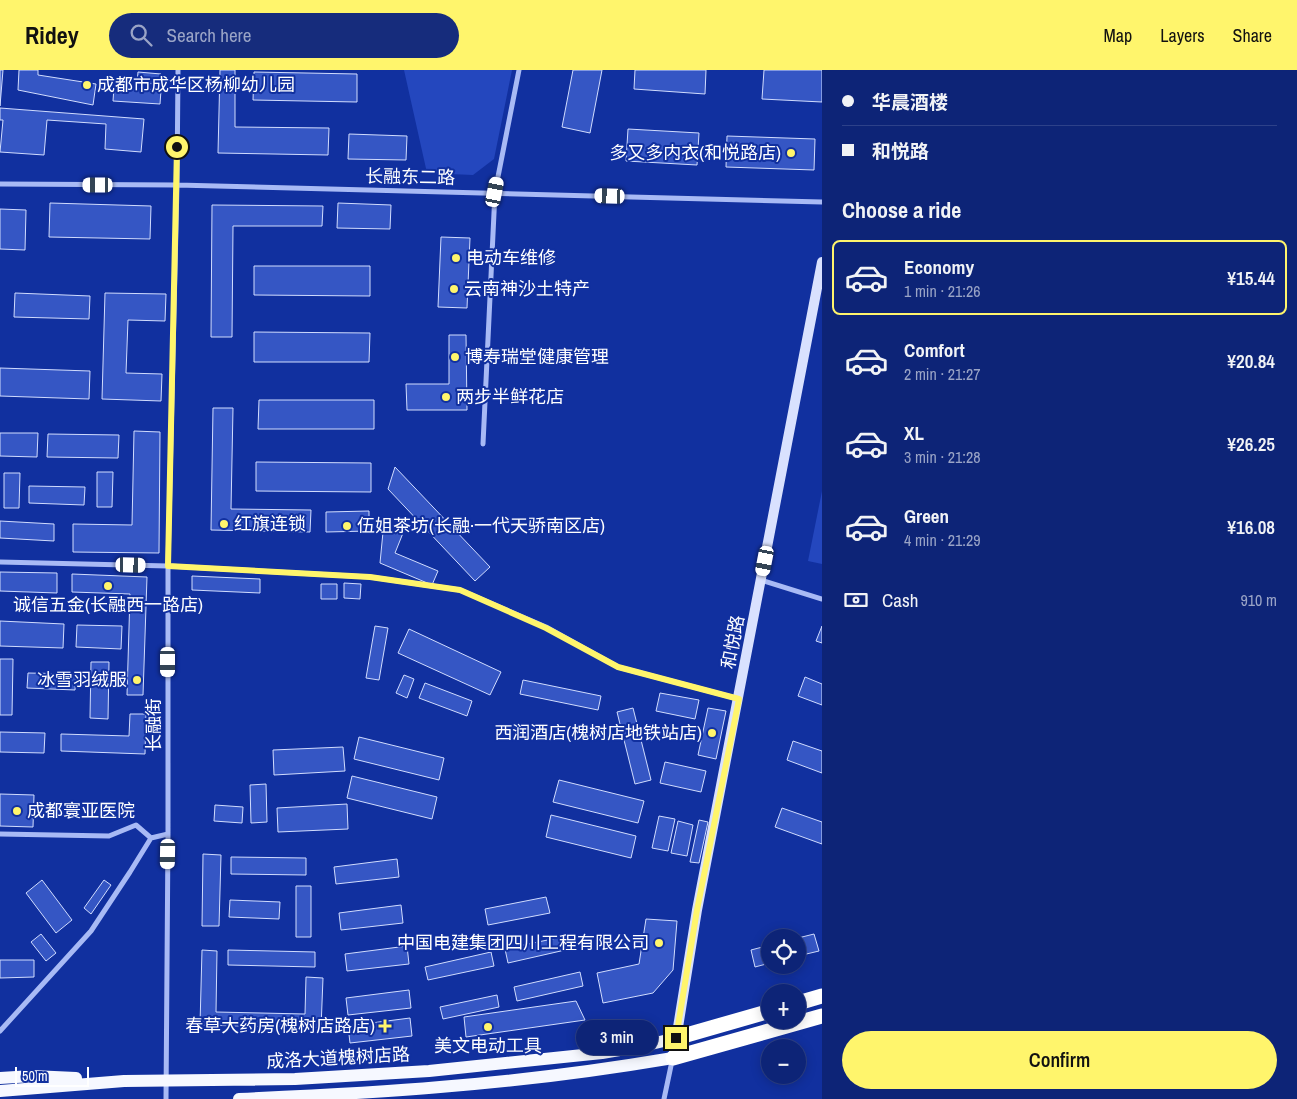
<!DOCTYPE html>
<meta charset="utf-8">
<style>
body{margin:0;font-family:"Archivo Narrow","Noto Sans SC",sans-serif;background:#162c7c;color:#f1f3f6;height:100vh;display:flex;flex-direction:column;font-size:19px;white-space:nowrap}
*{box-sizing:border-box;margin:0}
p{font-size:16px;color:#9aa4c6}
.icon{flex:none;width:28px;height:28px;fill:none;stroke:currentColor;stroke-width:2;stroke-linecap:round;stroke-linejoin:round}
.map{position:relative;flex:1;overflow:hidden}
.details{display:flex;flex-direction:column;background:#0d2477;width:475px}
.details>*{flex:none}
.banner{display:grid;align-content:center;height:110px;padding:0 20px;background:#0d2477}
.controls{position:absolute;left:761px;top:859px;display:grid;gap:10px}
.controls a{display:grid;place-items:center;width:45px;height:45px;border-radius:50%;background:#0d2477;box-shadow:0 2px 12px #0003,0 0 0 1px #2d4189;font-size:25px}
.scale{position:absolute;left:15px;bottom:12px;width:74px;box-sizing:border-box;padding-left:5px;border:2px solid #fff;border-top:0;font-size:14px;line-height:18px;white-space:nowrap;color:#fff;-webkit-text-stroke:4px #11309f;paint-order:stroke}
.end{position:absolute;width:22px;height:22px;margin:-11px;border:6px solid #fff56c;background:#111;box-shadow:0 0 0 2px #111}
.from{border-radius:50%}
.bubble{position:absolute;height:35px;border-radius:18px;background:#0d2477;box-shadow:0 2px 12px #0003,0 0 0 1px #2d4189;font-size:16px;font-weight:600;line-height:35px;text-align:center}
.car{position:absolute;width:15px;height:30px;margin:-15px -8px;border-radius:6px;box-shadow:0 0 4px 1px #0007;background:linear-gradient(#fff 24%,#345 0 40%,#fff 0 76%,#345 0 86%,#fff 0)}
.banner b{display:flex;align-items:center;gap:18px;height:48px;font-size:19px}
.banner b+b{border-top:1px solid #2d4189}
.banner i{width:12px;height:12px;background:#f1f3f6}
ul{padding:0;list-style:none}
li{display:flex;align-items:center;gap:15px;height:75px;margin:0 10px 8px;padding:0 10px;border:2px solid transparent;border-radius:8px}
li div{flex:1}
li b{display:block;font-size:19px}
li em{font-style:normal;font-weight:600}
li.on{border-color:#fff56c}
li>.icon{width:45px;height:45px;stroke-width:1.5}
h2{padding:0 20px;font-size:22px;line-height:60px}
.pay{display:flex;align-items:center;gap:12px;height:55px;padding:0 20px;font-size:19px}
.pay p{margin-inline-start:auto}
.cta{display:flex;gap:10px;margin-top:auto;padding:10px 20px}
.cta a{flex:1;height:58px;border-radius:30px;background:#fff56c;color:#111;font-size:20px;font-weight:600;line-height:58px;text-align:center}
header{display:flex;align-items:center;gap:30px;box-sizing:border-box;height:70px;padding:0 25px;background:#fff56c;color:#111}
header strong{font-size:24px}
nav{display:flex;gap:28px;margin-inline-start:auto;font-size:18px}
.search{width:350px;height:45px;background:#162c7c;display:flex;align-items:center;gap:12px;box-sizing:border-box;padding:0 18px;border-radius:28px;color:#9aa4c6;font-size:19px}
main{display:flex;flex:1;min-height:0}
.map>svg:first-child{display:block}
.green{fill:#2447be}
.building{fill:#3556c4;stroke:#d1dcfe}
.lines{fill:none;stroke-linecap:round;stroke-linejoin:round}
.street{stroke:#a8baf5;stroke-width:5}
.secondary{stroke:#d9e1fe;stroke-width:10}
.primary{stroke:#f6f8ff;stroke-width:12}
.highway{stroke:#fff;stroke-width:15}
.route{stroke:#fff56c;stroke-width:6}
.poi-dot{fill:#fff56c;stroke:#11309f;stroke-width:2}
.labels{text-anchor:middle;stroke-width:4;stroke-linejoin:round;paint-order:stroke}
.poi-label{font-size:18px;fill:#fff;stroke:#11309f;text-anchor:start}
.street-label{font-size:18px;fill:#fff;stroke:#11309f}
</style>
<header>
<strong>Ridey</strong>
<div class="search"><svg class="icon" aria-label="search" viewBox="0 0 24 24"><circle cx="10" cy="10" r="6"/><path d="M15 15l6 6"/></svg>Search here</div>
<nav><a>Map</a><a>Layers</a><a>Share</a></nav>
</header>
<main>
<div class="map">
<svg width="822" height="1029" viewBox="0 0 822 1029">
<rect width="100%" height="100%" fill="#11309f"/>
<path class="green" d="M404 0H512L494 89 473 105 427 103Z
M822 421V494L808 491Z"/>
<path class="building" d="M0 0H3L0 36Z
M19 0H38V5L96 14 93 35 18 20Z
M220 0H235V57L329 58 328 85 218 83Z
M573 0H602L590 63 562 57Z
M635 0H706L705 24 634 19Z
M764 0H822V32L762 29Z
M138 2 161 4 160 14 137 13Z
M254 2 357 4V32L253 30Z
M114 17 161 20 160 34 113 31Z
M0 38 144 49 141 82 105 79 106 54 47 50 44 85 0 82 3 50H0Z
M628 59 699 63 697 95 626 91Z
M349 64 407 66 406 90 348 89Z
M727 66 815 69 814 100 726 97Z
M50 133 151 136 150 169 49 167Z
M338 133 391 135 390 159 337 158Z
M212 135 323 136 322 156H233L232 267H211Z
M0 139 26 140 25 180 0 179Z
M441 167 470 168 467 238 438 237Z
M254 196H370V226L254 225Z
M15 223 90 226 89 249 14 247Z
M105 223 166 224 165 251 128 250 126 303 162 304 161 331 102 329Z
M254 262 370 263 369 292H254Z
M449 265H466L467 340H407L406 314H449Z
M0 298 90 301 89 329 0 326Z
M259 330H374V359H258Z
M213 338H233L231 439 311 440 310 462 211 460Z
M134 361 160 362 159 483 73 482V454L132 455Z
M0 363H38L37 387 0 386Z
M48 364 119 365 118 388 47 387Z
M256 392 371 393V422L256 421Z
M395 397 490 497 475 511 388 419Z
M97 402H113L112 437H97Z
M4 403H20L19 438H4Z
M29 416 85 417 84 435 29 433Z
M369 441V461L326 462V442Z
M0 451 54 454V471L0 468Z
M383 462 403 463 395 483 438 501 432 515 380 493Z
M0 502 57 503V523L0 521Z
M72 504 147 507 143 625H127L130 524 72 522Z
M192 506 260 509V523L192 520Z
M344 513 361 514 360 529 344 528Z
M321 514H337V529H321Z
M0 551 64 554 63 578 0 576Z
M77 555 122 556 121 579 76 577Z
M375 556 388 558 379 610 366 608Z
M822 556V573L816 571Z
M409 559 501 602 490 625 398 583Z
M0 589H13L12 645H0Z
M91 592H109L108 649 90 648Z
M28 603 76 604 75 620 27 618Z
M404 605 414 609 407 628 396 623Z
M805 607 822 614V635L798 626Z
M523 610 601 626 598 640 520 624Z
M425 613 472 631 467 646 419 628Z
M660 623 699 630 695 649 656 641Z
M633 638 651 710 635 714 617 642Z
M708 638 726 641 716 689 698 685Z
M130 644H146L145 684 61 681V664L129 666Z
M0 662 45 663 44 683 0 682Z
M359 667 444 688 439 710 354 689Z
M793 671 822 681V703L787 690Z
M343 677 345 701 274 705 273 680Z
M665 692 706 701 701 722 660 713Z
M352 706 437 727 432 749 347 728Z
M559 710 644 731 638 753 553 732Z
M266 714 267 752 251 753 250 715Z
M0 724 34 725 33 757 0 756Z
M347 734 348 759 278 762 277 738Z
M215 735 243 737 242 753 214 751Z
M782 738 822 752V774L775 757Z
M551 745 636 766 631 788 546 767Z
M659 746 675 749 668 781 652 778Z
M699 750 708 752 699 793 690 792Z
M678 751 693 755 687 786 671 783Z
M203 784 221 785 219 856H202Z
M231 787 306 788V805L231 804Z
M397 789 399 807 336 814 334 797Z
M42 810 72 850 56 863 26 823Z
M104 810 111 815 91 844 84 838Z
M296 816H311V867H296Z
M546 827 550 843 488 855 485 839Z
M230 830 280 832 279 849 229 847Z
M401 835 403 853 341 860 339 843Z
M646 849 677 851 673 900 653 923 603 933 597 903 639 894Z
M41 864 56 883 46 891 31 872Z
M814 864 819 881 798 886V868Z
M571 865 574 878 508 893 505 879Z
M770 875V893L755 897 751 880Z
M407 876 409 894 347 901 345 884Z
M202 880 217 881 216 942 305 944 306 907 323 908 321 958 200 955Z
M228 880 315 882V897L228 895Z
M491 882 494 896 428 910 425 897Z
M0 890H34V907L0 908Z
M580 902 583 916 517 931 514 917Z
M409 920 411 938 348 945 346 928Z
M497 925 499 937 443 949 440 937Z
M576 931 585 950 466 967 464 947Z
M410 948 412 966 350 973 348 956Z"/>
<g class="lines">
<path class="street" d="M0 114 177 115 822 132
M483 374 495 122 519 0
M0 492 168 496 370 507 460 520 546 557 618 597 739 629
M761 510 822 529
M0 764 109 766 136 755 151 768
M0 961 91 861 130 802 151 768 168 764
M166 1029 168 764V496L177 115 178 0
M664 1029 672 991"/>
<path class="secondary" d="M673 988 697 840 822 192"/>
<path class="primary" d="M0 1008 32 1006 76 1008
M0 1021 124 1011 295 1009 429 1001 602 983 643 976 676 968
M239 1029C306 1026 373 1023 440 1017 518 1011 596 1001 673 988"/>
<path class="highway" d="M798 933 822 926
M676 968 770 941
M673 988 822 946"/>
</g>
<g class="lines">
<path class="route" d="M177 77 168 496 370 507 460 520 546 558 618 597 739 629 697 840 676 968"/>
</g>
<g class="poi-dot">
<circle cx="87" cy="15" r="5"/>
<circle cx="791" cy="83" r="5"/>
<circle cx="456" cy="188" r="5"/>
<circle cx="454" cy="219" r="5"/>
<circle cx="455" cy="287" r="5"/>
<circle cx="446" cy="327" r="5"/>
<circle cx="224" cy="454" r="5"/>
<circle cx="347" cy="456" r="5"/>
<circle cx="108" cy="516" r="5"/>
<circle cx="137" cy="610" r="5"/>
<circle cx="712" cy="663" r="5"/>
<circle cx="17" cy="741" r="5"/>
<circle cx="659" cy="873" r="5"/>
<path d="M382.5 948.5h5v5h5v5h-5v5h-5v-5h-5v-5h5z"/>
<circle cx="488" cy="957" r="5"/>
</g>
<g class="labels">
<g class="poi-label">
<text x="97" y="21">成都市成华区杨柳幼儿园</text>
<text x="781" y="89" text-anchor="end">多又多内衣(和悦路店)</text>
<text x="466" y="194">电动车维修</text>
<text x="464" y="225">云南神沙土特产</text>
<text x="465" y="293">博寿瑞堂健康管理</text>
<text x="456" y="333">两步半鲜花店</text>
<text x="234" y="460">红旗连锁</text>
<text x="357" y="462">伍姐茶坊(长融·一代天骄南区店)</text>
<text x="108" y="541" text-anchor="middle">诚信五金(长融西一路店)</text>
<text x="127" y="616" text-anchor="end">冰雪羽绒服</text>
<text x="702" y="669" text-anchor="end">西润酒店(槐树店地铁站店)</text>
<text x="27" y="747">成都寰亚医院</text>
<text x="649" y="879" text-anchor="end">中国电建集团四川工程有限公司</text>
<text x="375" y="962" text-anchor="end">春草大药房(槐树店路店)</text>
<text x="488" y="982" text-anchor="middle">美文电动工具</text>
</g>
<g class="street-label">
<text transform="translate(410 107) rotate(1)" y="6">长融东二路</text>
<text transform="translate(733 572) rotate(-79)" y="6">和悦路</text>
<text transform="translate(154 655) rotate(-90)" y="6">长融街</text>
<text transform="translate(338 988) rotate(-3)" y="6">成洛大道槐树店路</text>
</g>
</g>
</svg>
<div class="controls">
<a><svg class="icon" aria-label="locate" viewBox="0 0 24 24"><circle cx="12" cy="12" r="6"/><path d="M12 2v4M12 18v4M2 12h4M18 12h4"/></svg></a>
<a>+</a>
<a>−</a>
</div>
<div class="scale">50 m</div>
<i class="end from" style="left:177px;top:77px"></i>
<i class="end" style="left:676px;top:968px"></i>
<div class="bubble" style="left:576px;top:950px;width:82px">3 min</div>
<i class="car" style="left:98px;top:115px;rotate:270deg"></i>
<i class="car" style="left:495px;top:122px;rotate:11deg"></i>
<i class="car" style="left:610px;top:126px;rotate:272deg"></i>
<i class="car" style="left:765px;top:491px;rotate:191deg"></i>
<i class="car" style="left:131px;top:495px;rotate:91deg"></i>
<i class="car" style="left:168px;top:592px;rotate:180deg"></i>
<i class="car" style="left:168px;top:784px;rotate:181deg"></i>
</div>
<section class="details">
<div class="banner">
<b><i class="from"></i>华晨酒楼</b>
<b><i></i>和悦路</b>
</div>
<h2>Choose a ride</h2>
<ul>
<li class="on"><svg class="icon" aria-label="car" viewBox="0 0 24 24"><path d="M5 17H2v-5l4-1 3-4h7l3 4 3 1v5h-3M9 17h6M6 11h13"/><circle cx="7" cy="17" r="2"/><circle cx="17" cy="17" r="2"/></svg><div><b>Economy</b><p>1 min · 21:26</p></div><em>¥15.44</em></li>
<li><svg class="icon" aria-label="car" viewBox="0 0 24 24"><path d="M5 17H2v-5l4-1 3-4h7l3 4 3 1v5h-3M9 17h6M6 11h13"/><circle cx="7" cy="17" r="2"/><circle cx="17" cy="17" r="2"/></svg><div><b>Comfort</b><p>2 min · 21:27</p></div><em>¥20.84</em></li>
<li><svg class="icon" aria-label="car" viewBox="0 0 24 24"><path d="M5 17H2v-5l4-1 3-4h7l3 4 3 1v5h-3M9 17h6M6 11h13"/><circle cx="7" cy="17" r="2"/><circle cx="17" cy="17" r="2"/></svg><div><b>XL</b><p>3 min · 21:28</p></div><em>¥26.25</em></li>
<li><svg class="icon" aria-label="car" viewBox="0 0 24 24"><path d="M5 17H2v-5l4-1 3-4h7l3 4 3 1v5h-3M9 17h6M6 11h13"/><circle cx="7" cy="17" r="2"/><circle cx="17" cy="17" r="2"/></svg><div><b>Green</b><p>4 min · 21:29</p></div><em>¥16.08</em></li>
</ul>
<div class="pay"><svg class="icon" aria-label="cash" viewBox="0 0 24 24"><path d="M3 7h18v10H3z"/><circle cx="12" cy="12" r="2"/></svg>Cash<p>910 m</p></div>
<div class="cta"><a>Confirm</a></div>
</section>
</main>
